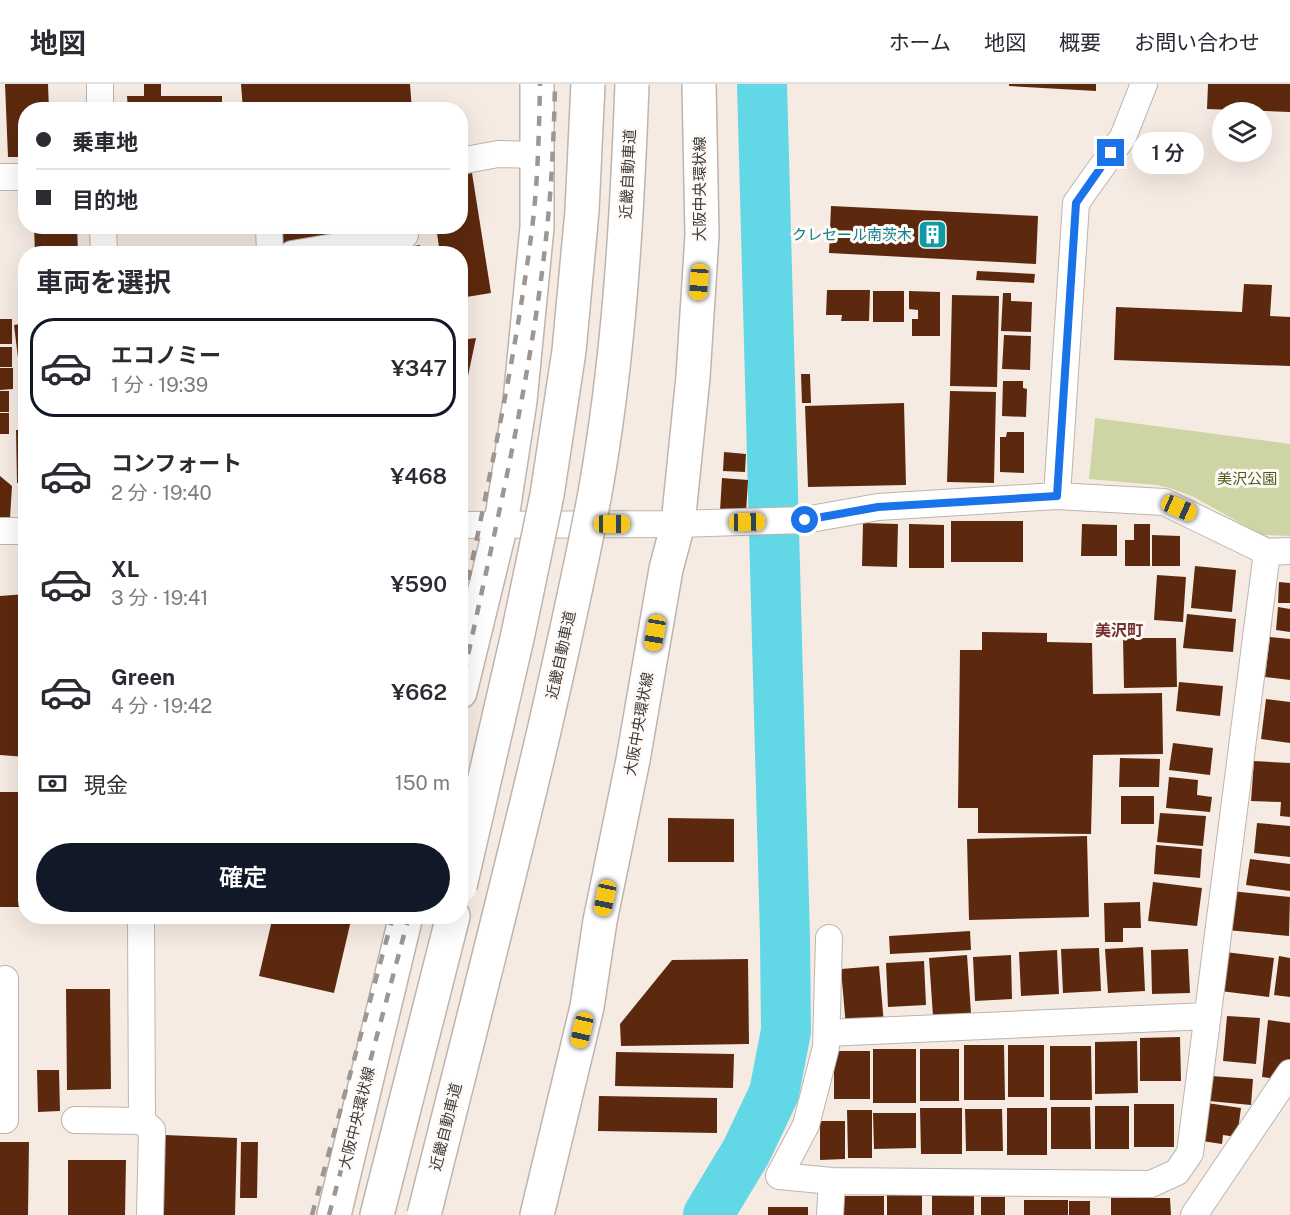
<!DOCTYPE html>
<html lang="ja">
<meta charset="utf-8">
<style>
body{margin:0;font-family:"Public Sans","Noto Sans JP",sans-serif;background:#f7f7f7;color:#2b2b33;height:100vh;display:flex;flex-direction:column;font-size:22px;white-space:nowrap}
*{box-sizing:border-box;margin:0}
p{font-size:20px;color:#7c7c81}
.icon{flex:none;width:33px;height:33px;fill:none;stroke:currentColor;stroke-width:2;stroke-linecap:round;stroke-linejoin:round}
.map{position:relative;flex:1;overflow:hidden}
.panel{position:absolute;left:18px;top:162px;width:450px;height:678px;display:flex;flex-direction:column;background:#fff;border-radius:24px;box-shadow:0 6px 24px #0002}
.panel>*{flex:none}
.banner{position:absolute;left:18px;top:18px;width:450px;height:132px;border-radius:24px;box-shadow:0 6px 24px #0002;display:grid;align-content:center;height:132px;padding:0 18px;background:#fff}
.fabs{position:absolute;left:1212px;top:18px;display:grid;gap:12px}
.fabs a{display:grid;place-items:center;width:60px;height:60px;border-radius:50%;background:#fff;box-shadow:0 6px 24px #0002;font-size:30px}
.end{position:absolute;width:27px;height:27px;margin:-14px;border:8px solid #1a73e8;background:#fff;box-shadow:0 0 0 3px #fff}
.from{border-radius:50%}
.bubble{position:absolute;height:42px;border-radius:21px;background:#fff;box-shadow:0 6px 24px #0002;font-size:20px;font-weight:600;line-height:42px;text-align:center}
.car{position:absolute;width:18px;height:36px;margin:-18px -9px;border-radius:8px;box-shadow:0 0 4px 2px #0007;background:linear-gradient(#f5c518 24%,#345 0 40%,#f5c518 0 76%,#345 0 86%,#f5c518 0)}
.banner b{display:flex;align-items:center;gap:21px;height:57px;font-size:22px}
.banner b+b{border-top:2px solid #e1e1e2}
.banner i{width:15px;height:15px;background:#2b2b33}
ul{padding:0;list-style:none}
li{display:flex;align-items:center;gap:18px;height:99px;margin:0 12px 9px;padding:0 6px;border:3px solid transparent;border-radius:24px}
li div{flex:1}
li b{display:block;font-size:22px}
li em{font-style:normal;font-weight:600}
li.active{border-color:#111827}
li>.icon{width:54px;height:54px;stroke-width:1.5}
h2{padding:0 18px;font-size:27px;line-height:72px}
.pay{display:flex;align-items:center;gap:15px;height:66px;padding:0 18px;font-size:22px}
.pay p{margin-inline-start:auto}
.button{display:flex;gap:12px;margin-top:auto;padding:12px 18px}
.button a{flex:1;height:69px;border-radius:36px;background:#111827;color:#fff;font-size:24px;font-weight:600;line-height:69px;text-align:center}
header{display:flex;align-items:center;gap:36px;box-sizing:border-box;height:84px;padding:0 30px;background:#fff;border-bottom:2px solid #e1e1e2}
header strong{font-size:28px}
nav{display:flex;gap:33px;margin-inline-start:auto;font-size:21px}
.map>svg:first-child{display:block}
.green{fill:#ced5a4}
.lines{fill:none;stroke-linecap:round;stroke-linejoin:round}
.river{stroke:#62d7e6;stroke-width:50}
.building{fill:#5d290e}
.street-casing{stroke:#beb4ad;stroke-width:28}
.primary-casing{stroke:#beb4ad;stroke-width:36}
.highway-casing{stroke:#beb4ad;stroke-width:36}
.street{stroke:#fff;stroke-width:26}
.primary{stroke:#fff;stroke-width:33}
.highway{stroke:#fff;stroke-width:33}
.rail{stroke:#9e9691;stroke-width:4.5;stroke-dasharray:10 10;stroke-linecap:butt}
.highway-bridge-casing{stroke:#beb4ad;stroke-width:36;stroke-linecap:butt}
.highway-bridge{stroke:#fff;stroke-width:33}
.route{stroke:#1a73e8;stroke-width:8}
.labels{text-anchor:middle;stroke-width:6;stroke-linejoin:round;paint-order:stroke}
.street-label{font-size:15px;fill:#3f3b38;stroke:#fefaf7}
.culture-label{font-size:15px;fill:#0d838f;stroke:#fefaf7;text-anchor:end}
.park-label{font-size:15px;fill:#53591d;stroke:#fefaf7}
.neighbourhood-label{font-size:16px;font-weight:bold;fill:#762f2d;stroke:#fefaf7}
</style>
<header>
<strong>地図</strong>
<nav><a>ホーム</a><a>地図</a><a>概要</a><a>お問い合わせ</a></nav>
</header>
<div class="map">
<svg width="1290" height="1131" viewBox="0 0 1290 1131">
<rect width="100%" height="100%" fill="#f6ebe3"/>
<path class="green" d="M1095 334 1290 360V452L1262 451 1192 412 1173 405 1157 401 1089 395Z"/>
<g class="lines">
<path class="river" d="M708 1131 746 1068 774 1009 786 947 785 854 762 0"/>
</g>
<path class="building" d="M5 0H48L49 26H26V73H8Z
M144 0H161V12H222V26H128L127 12H144Z
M241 0H410L412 26H243Z
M1009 0H1096V7L1009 2Z
M1208 0H1290V28L1207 25Z
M472 89 491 209 460 214V170H440L436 142H460V91Z
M831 122 1038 132 1036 180 829 169Z
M34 142H77L78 170H35Z
M277 142H411L281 165Z
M420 161 422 170H379V168Z
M977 187 1035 190 1034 199 976 196Z
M1244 200 1272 201 1270 232 1290 233V282L1114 276 1116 223 1242 228Z
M827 206H870L869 237H841L842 231H826Z
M873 207H904V238H873Z
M909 207 940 208V252H912V235H918V226L909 225Z
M1003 209H1011V217L1032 218 1031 248 1001 247Z
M952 211 999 212 997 303 950 302Z
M0 235H12V260H0Z
M26 239 24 261 26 281 19 282 14 241Z
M1004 251 1031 252 1030 286 1002 285Z
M476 254 465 306 460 307V256Z
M0 263H12V283H0Z
M0 284H13V305L0 306Z
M801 290H810L811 319H802Z
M1003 297H1023V304L1027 305 1026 333 1002 332Z
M0 307H9V328H0Z
M950 307 996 308 994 399 947 398Z
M904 319 906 401 808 403 805 322Z
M0 329H9V350H0Z
M16 346H26V399H17Z
M1007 348H1024V389L1000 388V353H1006Z
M724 368 746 370 745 388 723 387Z
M0 392 12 402 10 434H0Z
M722 394 748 396 746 429 720 427Z
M951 437H1023V478H951Z
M863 439 898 440 897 483 862 482Z
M909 440 944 441V484H909Z
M1082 440 1117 441V472H1081Z
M1134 440H1150V482H1125V456H1134Z
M1152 451 1180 452V482H1152Z
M1195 482 1236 486 1232 528 1191 524Z
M1157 491 1186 493 1183 538 1154 536Z
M1279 498 1290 499V519H1278Z
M26 510V673L0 671V512Z
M1278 523 1290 525V548L1276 546Z
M1187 530 1236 535 1233 568 1183 564Z
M982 548 1047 549V558L1092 559 1093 610 1162 609 1163 670 1093 671 1091 750 978 749V724H958L960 566H982Z
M1270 553 1290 555V596L1265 593Z
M1123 554H1176L1177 603 1124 604Z
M1179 598 1223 602 1220 632 1176 627Z
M1266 615 1290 618V659L1261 655Z
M1173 659 1213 664 1210 691 1169 686Z
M1120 674 1160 675 1159 703H1119Z
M1254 677 1290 679V733L1280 732 1281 718 1251 717Z
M1169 693 1198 696 1197 711 1212 713 1210 728 1166 724Z
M0 708H26V823H0Z
M1121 712H1154V740H1121Z
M1160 729 1206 732 1203 762 1157 758Z
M668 734 734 735V778H668Z
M1257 739 1290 742V773L1254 769Z
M1087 752 1089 833 969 836 967 755Z
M1156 761 1202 765 1200 794 1154 790Z
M1250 775 1290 780V807L1246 801Z
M1153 798 1202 804 1197 842 1148 837Z
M1231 807 1290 813 1289 852 1227 846Z
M1140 818 1141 844H1123V858H1105L1104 819Z
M273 832H352L334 909 259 892Z
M970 847 971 866 890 870 889 852Z
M1143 863 1145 907 1108 909 1105 865Z
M1099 864 1101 907 1063 909 1061 865Z
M1188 865 1190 909 1152 910 1151 866Z
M1057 866 1059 910 1021 912 1019 868Z
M1225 868 1274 874 1269 913 1220 907Z
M967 871 971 929 933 932 929 874Z
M1011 871 1012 915 975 917 973 873Z
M1279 872 1290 874V913L1274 911Z
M748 875 749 960 621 962 620 940 672 876Z
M924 877 926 921 888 923 886 879Z
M879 882 884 940 846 943 841 885Z
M66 905H110L111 1005 67 1006Z
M1227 932 1260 934 1256 980 1223 977Z
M1268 936 1290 939V977H1287L1285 996 1262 993Z
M1180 953 1181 997H1140V954Z
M1137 957 1138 1009 1095 1010V958Z
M964 961H1004L1005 1016H964Z
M1008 961H1044V1013H1008Z
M1050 962H1091L1092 1016H1050Z
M873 965H916V1019H873Z
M920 965H959V1017H920Z
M834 967H870V1015H834Z
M616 968 734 970 733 1004 615 1002Z
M37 986H59L60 1027 38 1028Z
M1211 992 1253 995 1251 1021 1209 1017Z
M599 1012 717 1014V1049L598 1047Z
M1207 1019 1241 1024 1237 1053 1223 1051 1222 1060 1202 1057Z
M1134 1020H1174V1063H1134Z
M1095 1022H1129V1065H1095Z
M1051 1023H1090L1091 1065H1051Z
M920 1024H962V1070H921Z
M1007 1024H1047V1071H1007Z
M965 1025H1002L1003 1067H966Z
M847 1026H872V1074H848Z
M873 1029H916V1064L874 1065Z
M820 1037H845V1075L820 1076Z
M165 1051 237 1054 235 1131H163Z
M0 1058H29L28 1131H0Z
M241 1058H258L257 1114H240Z
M68 1076H126L125 1131H68Z
M887 1108H922V1131H887Z
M842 1112H884V1131H842Z
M932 1112H974V1131H932Z
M981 1113H1005V1131H981Z
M1111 1114H1170L1171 1131H1111Z
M1024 1116H1068V1131H1024Z
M1069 1117H1090V1131H1069Z
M768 1123H808V1131H768Z"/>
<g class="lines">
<defs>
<path id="street" d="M100 0V26
M460 77 498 70 538 71
M0 93H26
M103 142 104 170
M269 142 270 170
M292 170 405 151
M1057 412 1076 119 1123 53 1144 0
M460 441 678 440 805 436 878 423 1057 412 1164 418 1267 468 1290 467
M0 447H26
M141 832 142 1037
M829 854 826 963 806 1041 779 1092 832 1097 1151 1100 1177 1088 1190 1069 1267 468
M827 949 1207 932
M0 1036H5V895
M75 1036 142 1037 152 1046 150 1131
M830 1131 832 1097
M1194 1131 1290 989"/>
<path id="primary" d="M460 608 501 440 520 317 537 143V0
M334 1131 406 832
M537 1131 587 923 600 837 633 676 666 485 678 440 693 293 702 151 699 0"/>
<path id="highway" d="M377 1131 453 832"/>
</defs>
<use href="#street" class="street-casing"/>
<use href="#primary" class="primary-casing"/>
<use href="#highway" class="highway-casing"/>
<use href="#street" class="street"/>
<use href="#primary" class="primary"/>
<use href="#highway" class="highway"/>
<path class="rail" d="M460 535C487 406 515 277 532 145 538 97 539 48 540 0
M460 609C492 456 531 301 547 145 552 97 554 48 555 0
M312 1131 393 832
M329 1131 409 832"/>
<defs>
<path id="highway-bridge" d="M460 802 518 550 547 411 569 267 582 127 588 0
M424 1131C464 970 506 809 544 647 562 568 580 489 595 409 619 274 627 137 632 0"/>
</defs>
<use href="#highway-bridge" class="highway-bridge-casing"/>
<use href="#highway-bridge" class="highway-bridge"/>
</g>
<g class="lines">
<path class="route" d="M805 436 878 423 1057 412 1076 119 1111 69"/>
</g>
<defs>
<symbol id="building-square" viewBox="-11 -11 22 22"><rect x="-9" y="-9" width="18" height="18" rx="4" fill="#0f9aa8" stroke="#fefaf7"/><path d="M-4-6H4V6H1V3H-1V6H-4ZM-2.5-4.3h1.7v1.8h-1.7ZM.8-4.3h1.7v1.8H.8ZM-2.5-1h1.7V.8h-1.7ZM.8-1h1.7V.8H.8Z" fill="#fff"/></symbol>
</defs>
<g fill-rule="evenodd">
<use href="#building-square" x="916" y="134" width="33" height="33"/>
</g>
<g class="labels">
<g class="street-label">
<text transform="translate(628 90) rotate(-87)" y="5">近畿自動車道</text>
<text transform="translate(700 105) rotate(-90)" y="5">大阪中央環状線</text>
<text transform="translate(561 571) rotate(-78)" y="5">近畿自動車道</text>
<text transform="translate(639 640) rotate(-80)" y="5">大阪中央環状線</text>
<text transform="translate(357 1034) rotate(-76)" y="5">大阪中央環状線</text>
<text transform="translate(446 1043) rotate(-76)" y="5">近畿自動車道</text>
</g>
<g class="culture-label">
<text x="912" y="156">クレセール南茨木</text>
</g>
<g class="park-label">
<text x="1247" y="400">美沢公園</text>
</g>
<g class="neighbourhood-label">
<text x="1119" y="552">美沢町</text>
</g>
</g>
</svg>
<div class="fabs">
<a><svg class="icon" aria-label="layers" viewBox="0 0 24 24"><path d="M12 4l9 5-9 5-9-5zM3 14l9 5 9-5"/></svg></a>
</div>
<i class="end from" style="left:805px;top:436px"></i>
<i class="end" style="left:1111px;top:69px"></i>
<div class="bubble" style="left:1132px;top:48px;width:72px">1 分</div>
<i class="car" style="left:699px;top:198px;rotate:184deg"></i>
<i class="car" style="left:1179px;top:424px;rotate:114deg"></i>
<i class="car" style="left:747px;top:438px;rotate:89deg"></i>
<i class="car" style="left:612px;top:440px;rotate:90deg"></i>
<i class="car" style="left:655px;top:549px;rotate:190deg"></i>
<i class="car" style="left:605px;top:814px;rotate:192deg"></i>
<i class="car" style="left:582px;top:946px;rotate:193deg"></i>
<div class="banner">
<b><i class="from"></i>乗車地</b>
<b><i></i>目的地</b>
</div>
<section class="panel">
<h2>車両を選択</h2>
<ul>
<li class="active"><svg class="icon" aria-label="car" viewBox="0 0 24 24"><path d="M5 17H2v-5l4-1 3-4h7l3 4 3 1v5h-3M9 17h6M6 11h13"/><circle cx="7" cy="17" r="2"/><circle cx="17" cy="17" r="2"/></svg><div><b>エコノミー</b><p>1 分 · 19:39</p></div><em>¥347</em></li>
<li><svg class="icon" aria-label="car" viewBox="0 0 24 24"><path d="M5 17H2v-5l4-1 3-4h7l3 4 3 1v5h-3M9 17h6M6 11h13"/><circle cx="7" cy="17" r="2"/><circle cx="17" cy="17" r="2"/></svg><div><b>コンフォート</b><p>2 分 · 19:40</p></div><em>¥468</em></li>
<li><svg class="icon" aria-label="car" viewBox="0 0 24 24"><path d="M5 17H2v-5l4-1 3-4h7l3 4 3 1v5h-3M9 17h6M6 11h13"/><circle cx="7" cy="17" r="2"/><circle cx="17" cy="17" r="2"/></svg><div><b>XL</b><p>3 分 · 19:41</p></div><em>¥590</em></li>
<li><svg class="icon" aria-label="car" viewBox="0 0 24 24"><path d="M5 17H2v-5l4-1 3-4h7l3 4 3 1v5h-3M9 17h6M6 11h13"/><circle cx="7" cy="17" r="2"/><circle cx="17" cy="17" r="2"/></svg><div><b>Green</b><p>4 分 · 19:42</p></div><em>¥662</em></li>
</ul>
<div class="pay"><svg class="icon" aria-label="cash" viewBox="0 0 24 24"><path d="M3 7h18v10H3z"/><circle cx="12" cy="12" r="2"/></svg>現金<p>150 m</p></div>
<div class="button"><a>確定</a></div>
</section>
</div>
